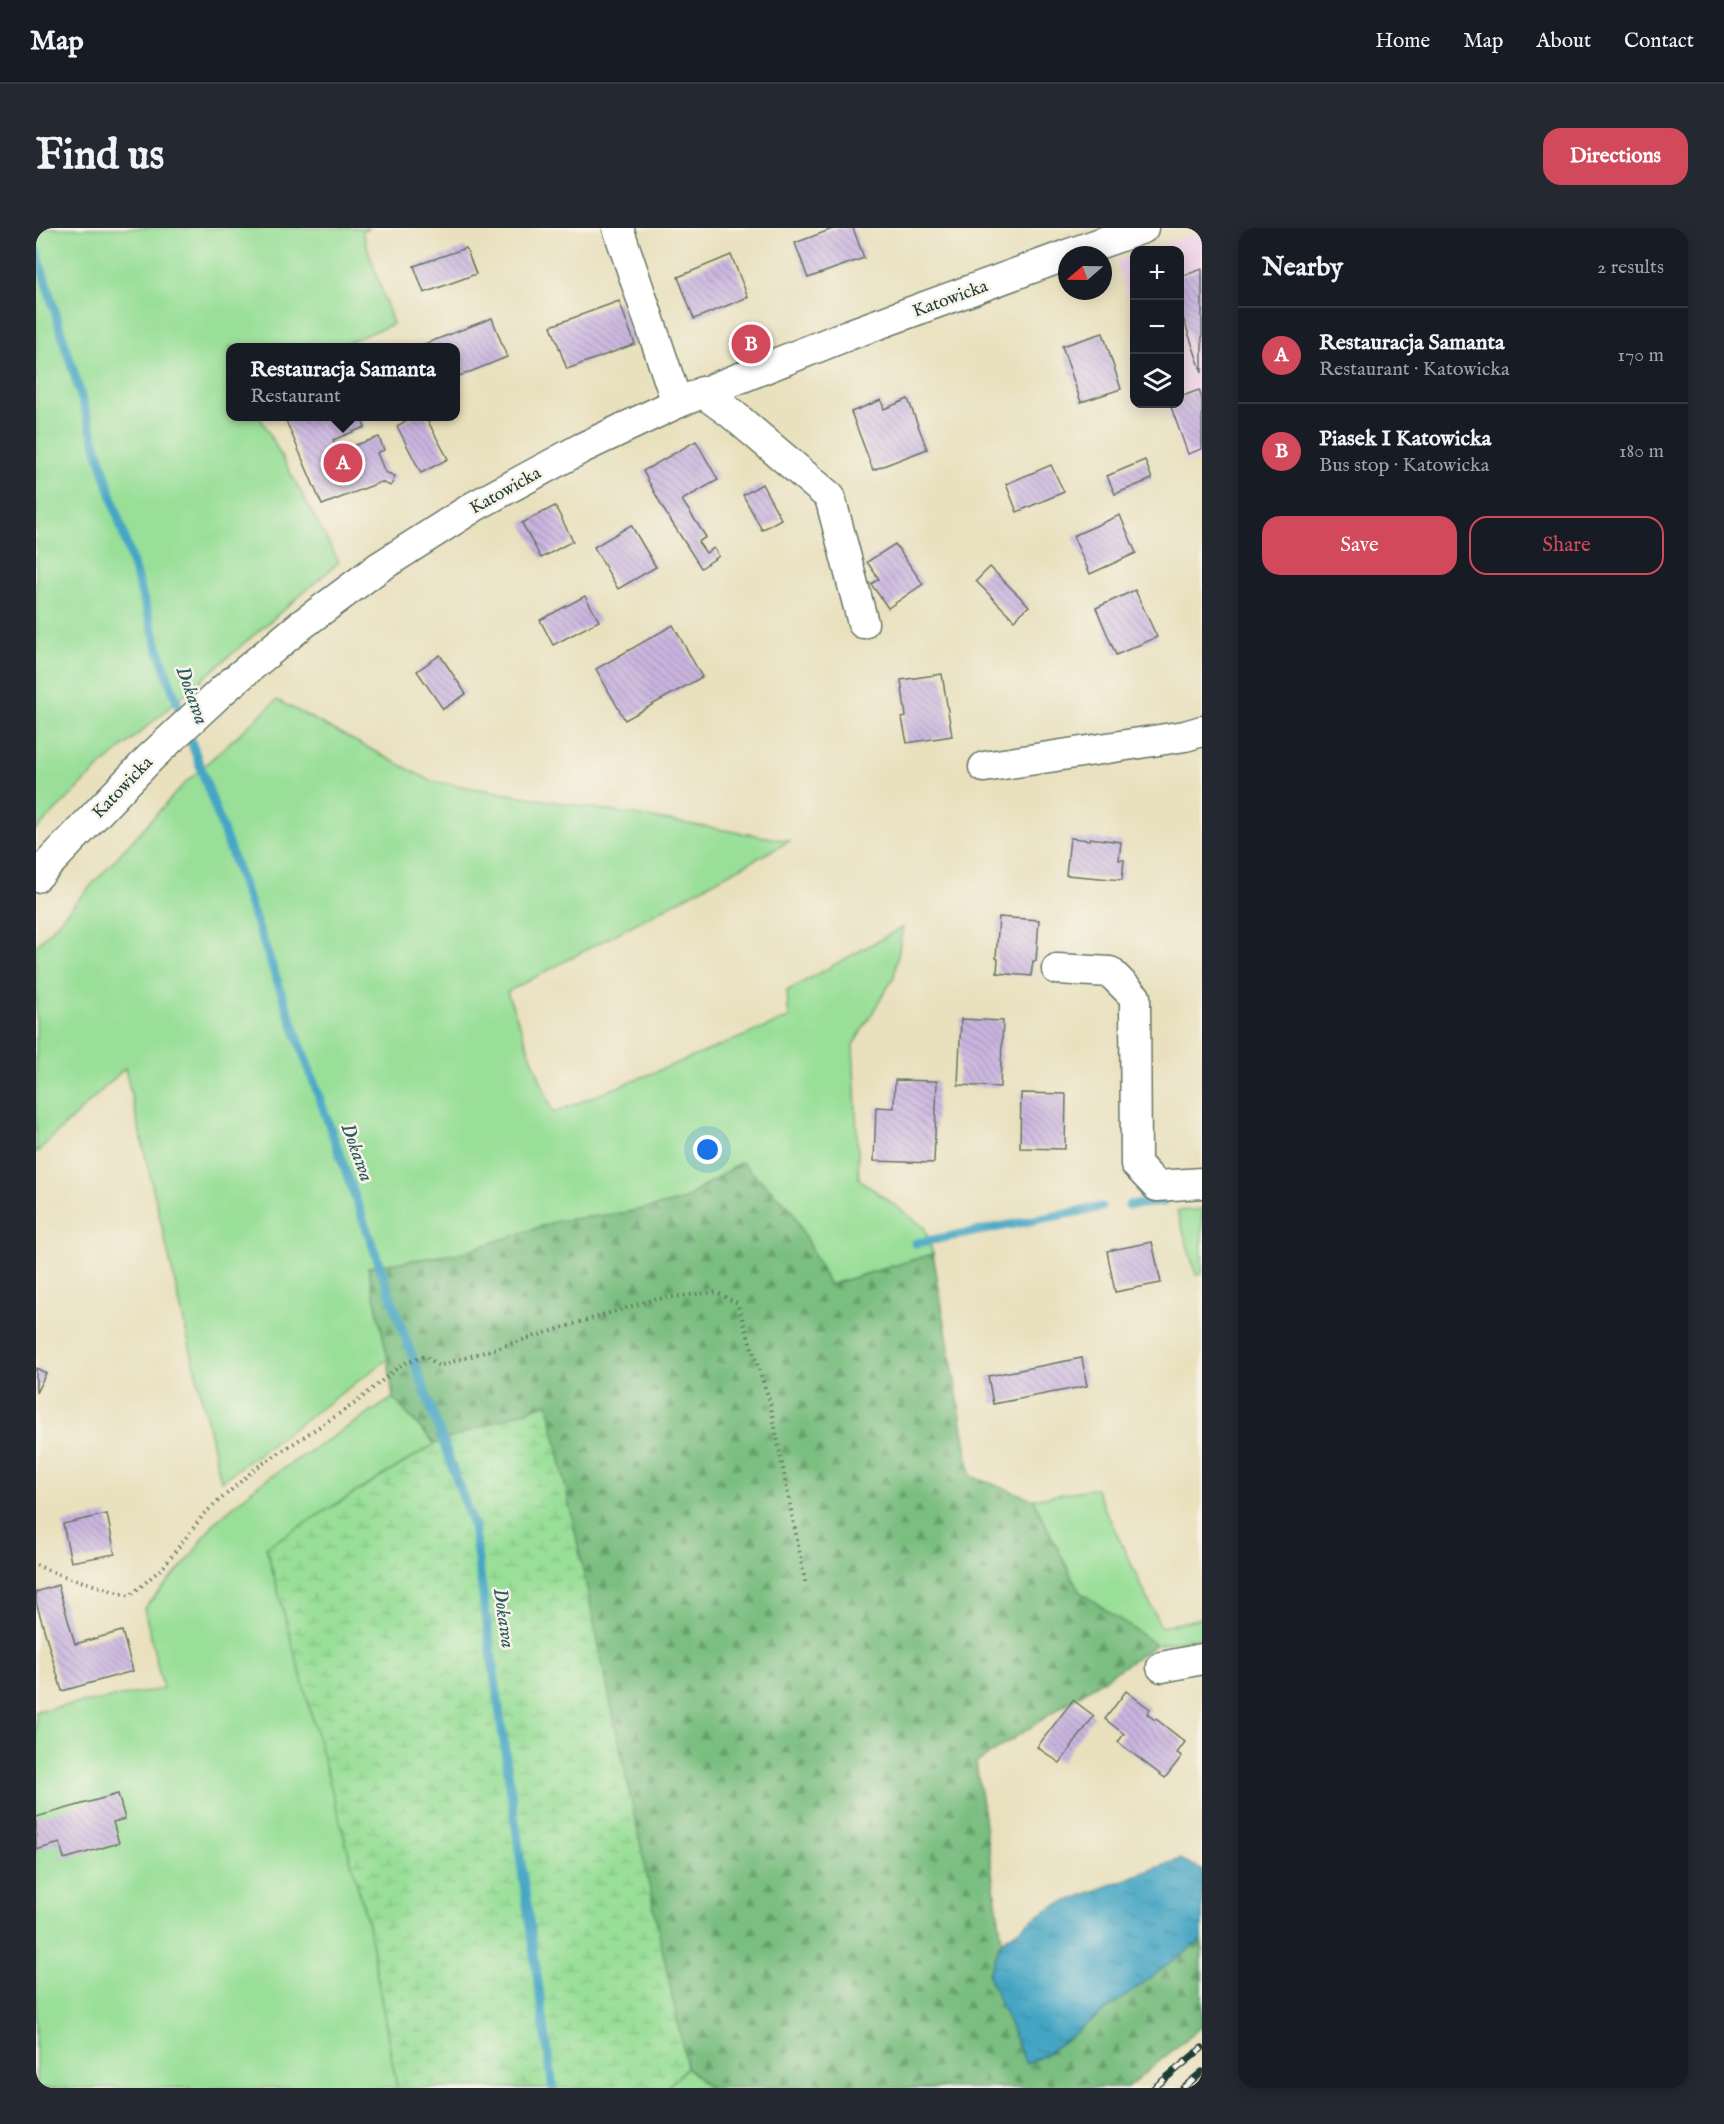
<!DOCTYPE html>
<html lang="en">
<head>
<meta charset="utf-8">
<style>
	:root { --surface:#171b24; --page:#242831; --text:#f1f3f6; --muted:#9ea1a6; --line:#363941; --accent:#d1495b }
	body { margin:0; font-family:"IM FELL English",serif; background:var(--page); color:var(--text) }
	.controls { position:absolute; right:18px; top:18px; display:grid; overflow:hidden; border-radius:12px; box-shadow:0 3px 15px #0003 }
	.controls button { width:54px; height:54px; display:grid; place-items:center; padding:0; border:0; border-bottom:2px solid var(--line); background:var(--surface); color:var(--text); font:30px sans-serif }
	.compass { position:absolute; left:1022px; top:18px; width:54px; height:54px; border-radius:50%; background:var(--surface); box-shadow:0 3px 15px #0003; rotate:250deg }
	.you { position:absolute; left:672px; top:922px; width:21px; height:21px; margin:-15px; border:4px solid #fff; border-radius:50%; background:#1a73e8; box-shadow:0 0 0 9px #1a73e833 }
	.badge { display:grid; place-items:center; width:39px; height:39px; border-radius:50%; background:var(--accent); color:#fff; font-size:20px; font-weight:700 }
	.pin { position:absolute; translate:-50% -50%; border:3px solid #fff; box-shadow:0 2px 6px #0006 }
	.popup { position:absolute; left:190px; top:115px; width:234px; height:78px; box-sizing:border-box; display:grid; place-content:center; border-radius:12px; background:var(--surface); filter:drop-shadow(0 2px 4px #0005); font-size:20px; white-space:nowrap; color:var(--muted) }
	.popup b { font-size:22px; color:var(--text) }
	.popup::after { content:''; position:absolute; left:50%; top:100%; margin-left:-12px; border:12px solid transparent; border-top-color:var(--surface) }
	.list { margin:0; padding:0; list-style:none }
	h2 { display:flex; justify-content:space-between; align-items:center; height:78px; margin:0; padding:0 24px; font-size:26px }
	h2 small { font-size:20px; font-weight:400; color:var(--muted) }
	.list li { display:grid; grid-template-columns:39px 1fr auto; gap:18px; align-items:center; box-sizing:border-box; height:96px; padding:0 24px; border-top:2px solid var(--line) }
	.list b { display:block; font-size:22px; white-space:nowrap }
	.list p { margin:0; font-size:20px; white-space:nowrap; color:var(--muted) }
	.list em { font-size:20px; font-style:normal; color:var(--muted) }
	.actions { display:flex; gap:12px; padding:18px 24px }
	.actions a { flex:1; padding:14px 0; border:2px solid var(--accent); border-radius:18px; text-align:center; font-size:21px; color:var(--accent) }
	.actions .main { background:var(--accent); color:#fff }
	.icon { flex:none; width:33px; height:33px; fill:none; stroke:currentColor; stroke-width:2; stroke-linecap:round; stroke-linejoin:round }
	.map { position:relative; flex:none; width:1166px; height:1860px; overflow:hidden; border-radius:18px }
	header { display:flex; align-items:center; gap:36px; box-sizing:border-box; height:84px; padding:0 30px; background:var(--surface); border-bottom:2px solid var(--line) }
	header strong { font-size:28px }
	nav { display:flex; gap:33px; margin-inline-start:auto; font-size:21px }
	.intro { display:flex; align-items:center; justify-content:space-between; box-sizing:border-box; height:144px; padding:0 36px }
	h1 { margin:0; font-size:42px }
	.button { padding:15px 27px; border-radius:18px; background:var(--accent); color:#fff; font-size:21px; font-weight:700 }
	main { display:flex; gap:36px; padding:0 36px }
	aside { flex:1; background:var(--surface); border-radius:18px; box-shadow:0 3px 15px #0003 }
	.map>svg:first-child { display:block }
	.built { fill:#eed0e8 }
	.green { fill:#99df98; stroke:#5c8e66; stroke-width:1.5 }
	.forest { fill:url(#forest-firs); stroke:#4c7e5a; stroke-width:1.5 }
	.wetland { fill:url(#wetland-marsh); stroke:#5c8e66; stroke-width:1.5 }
	.water { fill:url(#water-ripples); stroke:#32727c; stroke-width:1.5 }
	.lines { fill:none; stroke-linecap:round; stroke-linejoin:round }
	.stream { stroke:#44a6c4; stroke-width:9 }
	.building { fill:url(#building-back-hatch) }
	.minor-casing { stroke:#667664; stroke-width:33 }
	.path { stroke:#667664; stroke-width:4; stroke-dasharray:1.5 4.5; stroke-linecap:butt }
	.minor { stroke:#fff; stroke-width:30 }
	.rail-casing { stroke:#1f3d34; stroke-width:7 }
	.rail { stroke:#f7f3e8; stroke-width:4.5; stroke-dasharray:14; stroke-linecap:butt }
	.labels { text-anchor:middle; stroke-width:5; stroke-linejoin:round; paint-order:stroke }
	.street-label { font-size:18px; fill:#1f3d34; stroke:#f7f3e8 }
	.water-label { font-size:20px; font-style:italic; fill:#2a5c5f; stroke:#f7f3e8 }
</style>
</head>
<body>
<header>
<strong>Map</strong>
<nav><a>Home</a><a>Map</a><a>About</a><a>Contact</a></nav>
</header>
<div class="intro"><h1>Find us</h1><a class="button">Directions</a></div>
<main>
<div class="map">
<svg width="1166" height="1860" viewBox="0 0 1166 1860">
	<defs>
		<pattern id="forest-firs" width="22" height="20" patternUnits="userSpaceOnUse" patternTransform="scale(1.5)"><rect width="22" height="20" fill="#7abe80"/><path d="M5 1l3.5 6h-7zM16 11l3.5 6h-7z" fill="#639c6a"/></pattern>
		<pattern id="wetland-marsh" width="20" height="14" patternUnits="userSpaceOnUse" patternTransform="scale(1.5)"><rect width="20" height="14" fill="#99df98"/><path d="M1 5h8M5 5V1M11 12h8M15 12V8" fill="none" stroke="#83c084"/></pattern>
		<pattern id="water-ripples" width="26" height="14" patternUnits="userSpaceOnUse" patternTransform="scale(1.5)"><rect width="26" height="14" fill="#44a6c4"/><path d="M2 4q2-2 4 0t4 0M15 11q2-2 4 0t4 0" fill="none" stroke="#3888a0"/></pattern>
		<pattern id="building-back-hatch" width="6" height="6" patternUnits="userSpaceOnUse" patternTransform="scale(1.5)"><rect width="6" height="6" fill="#cbb5e0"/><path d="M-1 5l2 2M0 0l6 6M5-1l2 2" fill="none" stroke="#a494b6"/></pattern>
	</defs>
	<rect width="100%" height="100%" fill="#f7f3e8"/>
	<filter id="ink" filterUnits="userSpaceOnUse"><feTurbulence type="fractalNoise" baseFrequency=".0167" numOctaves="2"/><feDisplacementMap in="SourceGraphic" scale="12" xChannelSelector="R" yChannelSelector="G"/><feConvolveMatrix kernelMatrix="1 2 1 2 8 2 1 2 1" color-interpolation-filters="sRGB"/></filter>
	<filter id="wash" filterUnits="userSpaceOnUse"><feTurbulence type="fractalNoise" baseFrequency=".008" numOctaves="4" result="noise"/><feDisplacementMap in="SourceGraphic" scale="24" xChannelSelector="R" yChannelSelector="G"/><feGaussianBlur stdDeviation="1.35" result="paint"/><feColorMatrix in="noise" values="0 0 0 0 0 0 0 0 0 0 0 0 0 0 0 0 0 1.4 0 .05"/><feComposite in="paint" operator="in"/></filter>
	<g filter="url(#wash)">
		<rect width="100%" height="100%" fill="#e9e0bd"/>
		<g class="built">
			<polygon points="1166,3 1166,232 1149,235 1129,176 1144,176 1144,22 1111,22"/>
			<polygon points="1098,27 1098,88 1080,33"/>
		</g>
		<g class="green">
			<polygon points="0,0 334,0 326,3 357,96 300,119 194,119 194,188 224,189 303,334 65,538 0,602"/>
			<polygon points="241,472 395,553 754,613 471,764 517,885 753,790 751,763 867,699 858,749 817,817 823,951 888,999 897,1026 793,1057 755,981 705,934 646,973 587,985 522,993 425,1025 332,1039 352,1131 185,1253 89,840 0,925 0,718 147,557"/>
			<polygon points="1166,981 1166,1046 1160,1047 1141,983"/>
			<polygon points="357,1170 399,1216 231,1319 332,1696 361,1860 0,1860 0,1483 127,1461 108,1380 153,1331 178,1295 223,1256"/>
			<polygon points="1059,1260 1125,1399 1166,1390 1166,1409 1120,1417 1043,1363 997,1271"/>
			<polygon points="651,1840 673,1860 630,1860"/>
		</g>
		<polygon class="forest" points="705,934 755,981 793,1057 897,1026 935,1248 997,1271 1043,1363 1120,1417 940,1535 966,1713 952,1747 1007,1828 1166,1712 1166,1798 1091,1860 673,1860 651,1840 512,1175 399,1216 357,1170 352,1131 332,1039 425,1025 522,993 587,985 646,973"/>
		<polygon class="wetland" points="512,1175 651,1840 630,1860 361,1860 332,1696 230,1319 399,1216"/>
		<polygon class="water" points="1144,1631 1166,1641 1166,1712 1007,1828 990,1836 952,1747 966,1713 1006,1685 1018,1678"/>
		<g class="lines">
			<g class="stream">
				<polyline points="0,22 127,435 437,1297 517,1860"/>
				<polyline points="1093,977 1127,974"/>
				<polyline points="880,1015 1066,979"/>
			</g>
		</g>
		<g id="blocks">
			<g class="building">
				<polygon points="799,0 817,0 828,30 772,50 759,15"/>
				<polygon points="430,20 440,46 388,65 378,38"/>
				<polygon points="695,27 712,69 658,91 642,49"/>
				<polygon points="1166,41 1166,145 1144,81 1144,49"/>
				<polygon points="583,73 599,116 531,141 515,98"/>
				<polygon points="456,90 471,129 429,146 419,149 419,119 381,119"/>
				<polygon points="1067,105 1085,161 1045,174 1026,118"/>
				<polygon points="1163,162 1166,171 1166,221 1152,226 1134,176 1144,176 1144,169"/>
				<polygon points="872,171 891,221 837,242 815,184 845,172 848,181"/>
				<polygon points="248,188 324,188 329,199 297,212 302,223 343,209 348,222 341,225 349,244 359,248 355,258 345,254 286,277"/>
				<polygon points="378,188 389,188 412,231 385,245 361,198"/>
				<polygon points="660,213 682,252 646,272 670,309 662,314 670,325 678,320 683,328 665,340 628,282 607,243"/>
				<polygon points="1109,232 1116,251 1079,266 1071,248"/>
				<polygon points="1015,237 1028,264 981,284 970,256"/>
				<polygon points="726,256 745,291 726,302 707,267"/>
				<polygon points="519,278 537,313 505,330 486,295"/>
				<polygon points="1084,287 1100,325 1054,346 1037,308"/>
				<polygon points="595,297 620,339 582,361 558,319"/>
				<polygon points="859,316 887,356 852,380 835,356 843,351 831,334"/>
				<polygon points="954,339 993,378 978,392 940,353"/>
				<polygon points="1099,362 1121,409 1080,427 1060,380"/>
				<polygon points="549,368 563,393 517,417 504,392"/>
				<polygon points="637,397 666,449 589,492 560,441"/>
				<polygon points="404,427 430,466 407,481 381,443"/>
				<polygon points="906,446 916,508 871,515 866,490 870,489 865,452"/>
				<polygon points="1034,610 1054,612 1054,610 1085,614 1083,632 1088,632 1086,652 1030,647"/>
				<polygon points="963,689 1003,692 1000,733 997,733 995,748 961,745 962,731 960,730"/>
				<polygon points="925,791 967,793 964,859 922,857"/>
				<polygon points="859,852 901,853 898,935 838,933 840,879 858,880"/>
				<polygon points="985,865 1030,866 1029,921 984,920"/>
				<polygon points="1116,1014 1125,1055 1079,1064 1071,1023"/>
				<polygon points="1046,1130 1051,1158 957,1176 952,1148"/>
				<polygon points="0,1140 10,1145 0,1165"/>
				<polygon points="71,1286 79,1326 35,1334 27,1296"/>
				<polygon points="22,1357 39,1416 86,1403 97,1443 26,1463 0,1374 0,1364"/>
				<polygon points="1090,1463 1114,1481 1111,1486 1119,1492 1120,1491 1149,1514 1141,1525 1146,1528 1129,1550 1082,1514 1088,1506 1069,1491"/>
				<polygon points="1037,1472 1058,1488 1024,1535 1001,1519"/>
				<polygon points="82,1566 89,1591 77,1594 83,1615 28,1631 24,1615 0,1622 0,1589"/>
			</g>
		</g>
	</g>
	<g filter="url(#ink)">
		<use href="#blocks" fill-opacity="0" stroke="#667664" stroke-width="1.5"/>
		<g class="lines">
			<g class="minor-casing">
				<g id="minor">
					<polyline points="582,0 641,175"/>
					<polyline points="1031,27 1107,0"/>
					<polyline points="666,164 695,185 794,269 827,395"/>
					<polyline points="948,539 1149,508 1166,503"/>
					<polyline points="0,649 114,530 188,461 264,398 342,340 439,278 546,220 641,175 812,107 1031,27"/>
					<polyline points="1021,741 1074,744 1099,769 1100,936 1121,958 1166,955"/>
					<polyline points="1126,1439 1166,1431"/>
				</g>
			</g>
			<polyline class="path" points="0,1337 21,1346 94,1368 128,1338 168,1286 220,1240 318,1176 366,1136 390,1128 403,1138 619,1071 680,1064 701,1075 734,1174 770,1358"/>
			<use href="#minor" class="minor"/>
			<g class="rail-casing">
				<g id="rail">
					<polyline points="1118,1860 1166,1820"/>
					<polyline points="1147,1860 1166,1844"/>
				</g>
			</g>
			<use href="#rail" class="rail"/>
		</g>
	</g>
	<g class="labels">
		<g class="street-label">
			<text transform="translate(914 70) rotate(-20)" y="6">Katowicka</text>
			<text transform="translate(469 262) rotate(-29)" y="6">Katowicka</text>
			<text transform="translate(86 559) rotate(-46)" y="6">Katowicka</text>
		</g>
		<g class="water-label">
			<text transform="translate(157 467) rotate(70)" y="7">Dokawa</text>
			<text transform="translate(322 924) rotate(70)" y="7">Dokawa</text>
			<text transform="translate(469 1390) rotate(82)" y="7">Dokawa</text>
		</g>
	</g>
</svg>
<div class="controls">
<button>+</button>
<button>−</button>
<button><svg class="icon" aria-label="layers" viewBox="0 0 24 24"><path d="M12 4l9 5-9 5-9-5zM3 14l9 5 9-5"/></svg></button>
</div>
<svg class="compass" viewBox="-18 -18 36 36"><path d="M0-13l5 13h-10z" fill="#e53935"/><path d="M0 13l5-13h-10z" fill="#9ea1a6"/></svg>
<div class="you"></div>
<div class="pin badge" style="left:307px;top:235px">A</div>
<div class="popup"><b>Restauracja Samanta</b>Restaurant</div>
<div class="pin badge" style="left:715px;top:116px">B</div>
</div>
<aside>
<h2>Nearby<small>2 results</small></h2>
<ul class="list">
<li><span class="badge">A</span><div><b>Restauracja Samanta</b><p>Restaurant · Katowicka</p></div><em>170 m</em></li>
<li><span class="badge">B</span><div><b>Piasek I Katowicka</b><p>Bus stop · Katowicka</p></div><em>180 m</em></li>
</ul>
<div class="actions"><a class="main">Save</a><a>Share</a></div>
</aside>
</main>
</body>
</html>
